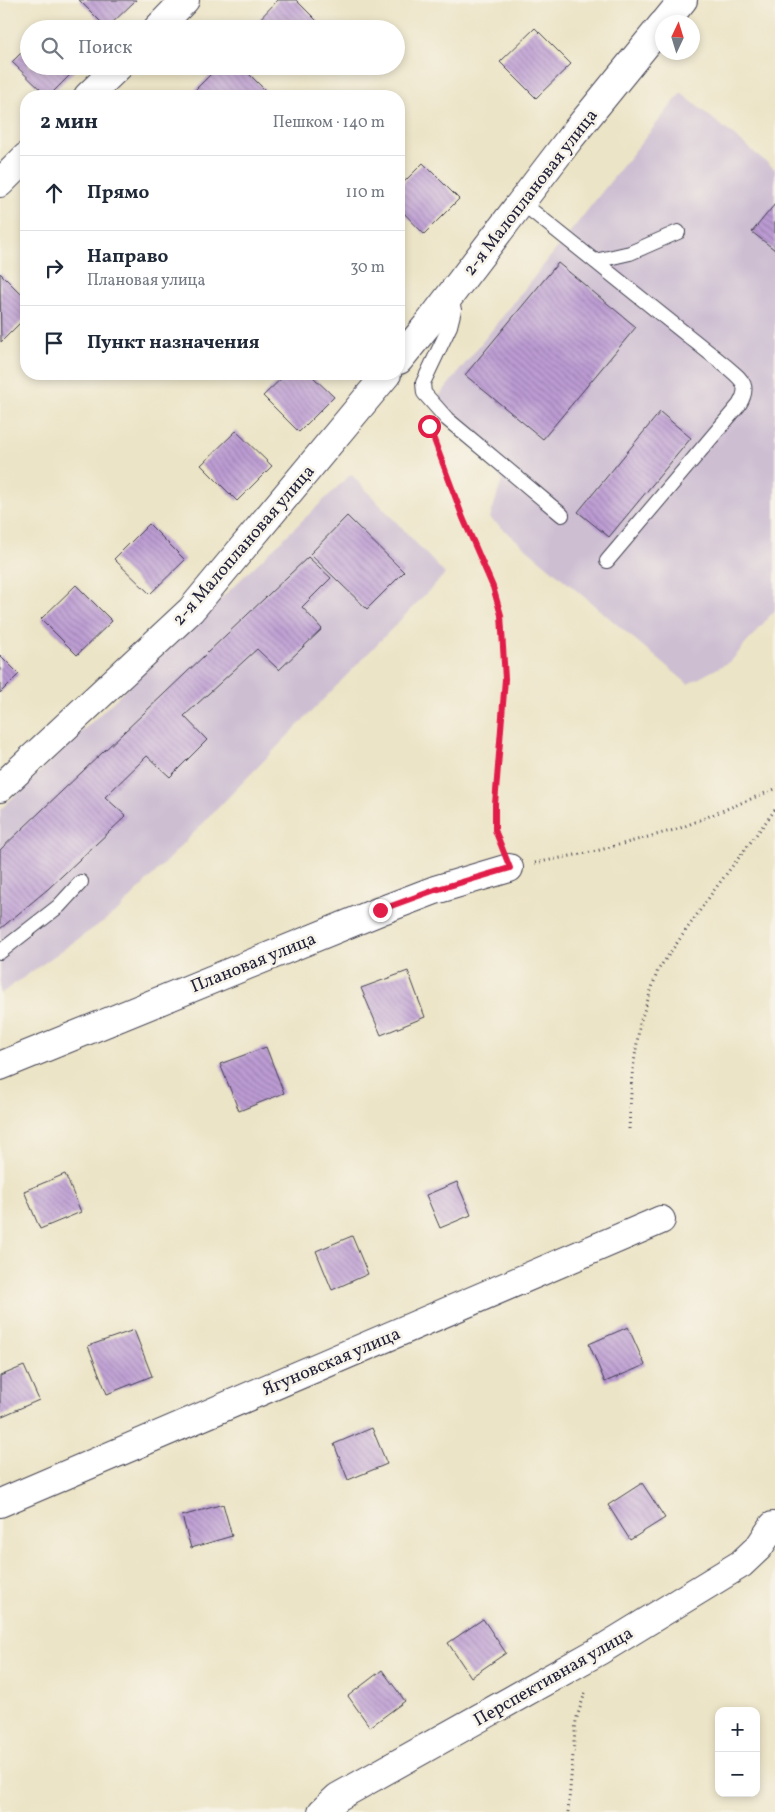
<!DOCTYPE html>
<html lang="ru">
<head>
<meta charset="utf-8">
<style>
	:root { --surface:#fff; --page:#f6f6f7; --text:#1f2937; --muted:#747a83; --line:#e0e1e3 }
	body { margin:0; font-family:Vollkorn,serif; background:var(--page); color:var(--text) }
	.controls { position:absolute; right:15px; bottom:15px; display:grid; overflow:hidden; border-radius:10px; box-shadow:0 2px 8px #0003 }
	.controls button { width:45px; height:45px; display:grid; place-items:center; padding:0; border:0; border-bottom:1px solid var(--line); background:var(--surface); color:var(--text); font:25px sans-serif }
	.compass { position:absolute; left:655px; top:15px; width:45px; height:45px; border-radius:50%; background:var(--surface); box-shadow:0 2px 8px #0003; rotate:4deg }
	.stop { position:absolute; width:15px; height:15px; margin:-11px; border:4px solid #e11d48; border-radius:50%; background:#fff }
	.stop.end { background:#e11d48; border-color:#fff; box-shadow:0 1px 5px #0008 }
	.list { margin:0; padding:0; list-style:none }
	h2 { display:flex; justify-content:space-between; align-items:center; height:65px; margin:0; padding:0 20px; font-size:21px }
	h2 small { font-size:16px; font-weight:400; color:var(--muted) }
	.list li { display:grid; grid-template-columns:32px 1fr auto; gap:15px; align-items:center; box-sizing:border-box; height:75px; padding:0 20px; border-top:1px solid var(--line) }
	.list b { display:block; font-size:19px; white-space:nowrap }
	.list p { margin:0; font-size:16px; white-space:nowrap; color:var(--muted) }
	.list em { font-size:16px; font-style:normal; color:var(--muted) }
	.icon { flex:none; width:28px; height:28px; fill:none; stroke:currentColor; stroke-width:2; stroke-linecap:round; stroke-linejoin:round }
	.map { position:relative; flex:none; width:775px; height:1812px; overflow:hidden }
	.search { position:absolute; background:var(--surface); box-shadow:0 2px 8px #0003; left:20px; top:20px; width:385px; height:55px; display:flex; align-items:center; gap:12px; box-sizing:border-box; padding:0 18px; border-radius:28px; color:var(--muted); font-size:19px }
	.panel { position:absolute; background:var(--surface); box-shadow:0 2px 8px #0003; left:20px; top:90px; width:385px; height:290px; border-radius:20px }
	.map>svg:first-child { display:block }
	.industrial { fill:#cdbed2 }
	.building { fill:url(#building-back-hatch) }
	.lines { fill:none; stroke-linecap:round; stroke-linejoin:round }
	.service-casing { stroke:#403f50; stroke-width:16 }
	.minor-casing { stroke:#403f50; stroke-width:30 }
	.path { stroke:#403f50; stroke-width:3; stroke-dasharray:1 4; stroke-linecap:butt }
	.service { stroke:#fff; stroke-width:14 }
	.minor { stroke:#fff; stroke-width:28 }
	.route { stroke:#e11d48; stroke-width:6 }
	.labels { text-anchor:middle; stroke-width:5; stroke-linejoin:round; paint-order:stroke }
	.street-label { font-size:18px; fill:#22223b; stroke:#f7f3e8 }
</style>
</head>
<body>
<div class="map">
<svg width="775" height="1812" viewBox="0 0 775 1812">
	<defs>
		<pattern id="building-back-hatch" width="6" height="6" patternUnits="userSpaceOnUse" patternTransform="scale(1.25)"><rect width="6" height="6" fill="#bc9bd3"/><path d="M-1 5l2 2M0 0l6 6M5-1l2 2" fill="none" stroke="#987eac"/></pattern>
	</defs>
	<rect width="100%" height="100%" fill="#f7f3e8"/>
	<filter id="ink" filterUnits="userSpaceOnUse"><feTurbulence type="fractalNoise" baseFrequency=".02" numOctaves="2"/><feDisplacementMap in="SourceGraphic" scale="10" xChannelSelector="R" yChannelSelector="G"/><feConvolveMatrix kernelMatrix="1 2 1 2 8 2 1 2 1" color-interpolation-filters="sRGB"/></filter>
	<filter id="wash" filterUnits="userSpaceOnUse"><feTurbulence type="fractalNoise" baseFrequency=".0096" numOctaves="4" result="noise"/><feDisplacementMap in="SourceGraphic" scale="20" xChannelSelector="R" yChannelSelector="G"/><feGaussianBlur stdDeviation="1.12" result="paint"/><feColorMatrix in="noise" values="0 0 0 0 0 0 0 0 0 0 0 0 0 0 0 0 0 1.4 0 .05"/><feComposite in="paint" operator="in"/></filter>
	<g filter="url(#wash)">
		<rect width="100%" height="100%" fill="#ece4c6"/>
		<g class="industrial">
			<polygon points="681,93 775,169 775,610 731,661 688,684 490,518 502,480 436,400"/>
			<polygon points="351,474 445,574 118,911 0,994 0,810"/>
		</g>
		<g id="blocks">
			<g class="building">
				<polygon points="79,0 136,0 107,28"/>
				<polygon points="278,0 296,0 323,27 322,29 256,29 253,26"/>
				<polygon points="535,28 571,64 536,98 500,62"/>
				<polygon points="29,45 29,66 79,66 49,96 47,96 12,62"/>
				<polygon points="219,66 241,66 266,91 261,96 202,96 195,90"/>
				<polygon points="423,163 459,199 424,234 399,208 399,187"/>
				<polygon points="775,204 775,250 752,232"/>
				<polygon points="558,263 636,327 543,439 465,375"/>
				<polygon points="0,273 26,299 26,317 1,342"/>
				<polygon points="286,374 310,374 334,397 299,432 263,396"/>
				<polygon points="660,412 691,438 609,537 578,512"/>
				<polygon points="236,431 272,466 237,501 201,465"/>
				<polygon points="347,516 404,572 367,609 310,554"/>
				<polygon points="149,524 185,560 150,594 114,559"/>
				<polygon points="308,557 331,578 302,607 322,629 279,670 257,649 184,716 207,740 170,777 147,756 105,797 126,816 48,889 0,929 0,850"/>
				<polygon points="76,585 112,621 77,655 41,619"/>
				<polygon points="0,655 19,674 0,693"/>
				<polygon points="408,971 425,1017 381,1035 361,988"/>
				<polygon points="266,1047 284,1093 239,1111 220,1064"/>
				<polygon points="65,1174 81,1212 40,1229 24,1191"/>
				<polygon points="457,1182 471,1215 440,1228 426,1195"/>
				<polygon points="352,1236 368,1274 332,1290 316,1251"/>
				<polygon points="628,1327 645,1365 605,1382 589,1344"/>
				<polygon points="134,1330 152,1376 107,1394 88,1346"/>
				<polygon points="24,1366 39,1400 0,1417 0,1376"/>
				<polygon points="372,1428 387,1464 348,1480 334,1444"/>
				<polygon points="642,1483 665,1518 630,1540 608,1505"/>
				<polygon points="223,1504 232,1536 191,1548 182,1516"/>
				<polygon points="483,1619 506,1653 471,1677 448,1643"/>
				<polygon points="382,1670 405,1701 370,1727 348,1696"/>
			</g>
		</g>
	</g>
	<g filter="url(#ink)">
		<use href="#blocks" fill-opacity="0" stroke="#403f50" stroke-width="1"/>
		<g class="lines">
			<g class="service-casing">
				<g id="service">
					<path d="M521 202 727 367C742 380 751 385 739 405L607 561"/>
					<polyline points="595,261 630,253 678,232"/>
					<polyline points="450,296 454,310 450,326 423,383 424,393 447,419 562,515"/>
					<polyline points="0,952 59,906 81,882"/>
				</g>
			</g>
			<g class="minor-casing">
				<g id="minor">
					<polyline points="665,22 683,0"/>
					<polyline points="157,29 185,0"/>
					<polyline points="88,96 119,66"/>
					<polyline points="0,183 26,157"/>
					<polyline points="399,360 429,323 571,137 662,25"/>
					<polyline points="0,788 191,610 387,374"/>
					<polyline points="0,1066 380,911 435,890 509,868"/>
					<polyline points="0,1503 661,1220"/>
					<polyline points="322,1812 338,1797 599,1651 741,1564 759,1547 773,1526"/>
				</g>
			</g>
			<g class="path">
				<polyline points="432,435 463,518 493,587 501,615 505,679 495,804 495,830 501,844"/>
				<polyline points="535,863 596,851 678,829 775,789"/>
				<polyline points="629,1129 632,1076 640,1023 658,970 715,889 775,810"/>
				<polyline points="568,1812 576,1720 586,1690"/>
			</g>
			<use href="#service" class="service"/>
			<use href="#minor" class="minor"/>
		</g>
	</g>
	<g class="lines" filter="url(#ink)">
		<polyline class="route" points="380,910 435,890 510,868 495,830 495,804 505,679 501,615 493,587 463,518 429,426"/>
	</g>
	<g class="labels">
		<g class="street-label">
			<text transform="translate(530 192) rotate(-52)" y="6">2-я Малоплановая улица</text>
			<text transform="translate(243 545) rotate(-49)" y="6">2-я Малоплановая улица</text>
			<text transform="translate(253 962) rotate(-22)" y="6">Плановая улица</text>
			<text transform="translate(331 1361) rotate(-23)" y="6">Ягуновская улица</text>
			<text transform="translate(553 1676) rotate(-30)" y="6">Перспективная улица</text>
		</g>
	</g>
</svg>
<div class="controls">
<button>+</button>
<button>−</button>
</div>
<svg class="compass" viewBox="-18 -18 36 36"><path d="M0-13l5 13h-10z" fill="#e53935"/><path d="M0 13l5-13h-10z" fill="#747a83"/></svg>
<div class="stop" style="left:429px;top:426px"></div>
<div class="stop end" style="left:380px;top:910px"></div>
<div class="search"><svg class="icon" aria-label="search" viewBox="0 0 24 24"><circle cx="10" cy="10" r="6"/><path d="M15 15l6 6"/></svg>Поиск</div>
<section class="panel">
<h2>2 мин<small>Пешком · 140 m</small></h2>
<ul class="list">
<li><svg class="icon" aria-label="ahead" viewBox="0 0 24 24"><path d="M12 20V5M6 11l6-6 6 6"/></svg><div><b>Прямо</b></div><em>110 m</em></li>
<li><svg class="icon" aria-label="right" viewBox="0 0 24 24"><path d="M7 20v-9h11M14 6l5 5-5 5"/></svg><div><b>Направо</b><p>Плановая улица</p></div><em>30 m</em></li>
<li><svg class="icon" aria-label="arrive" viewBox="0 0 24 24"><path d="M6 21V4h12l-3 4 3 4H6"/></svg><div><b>Пункт назначения</b></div></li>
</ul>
</section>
</div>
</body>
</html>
